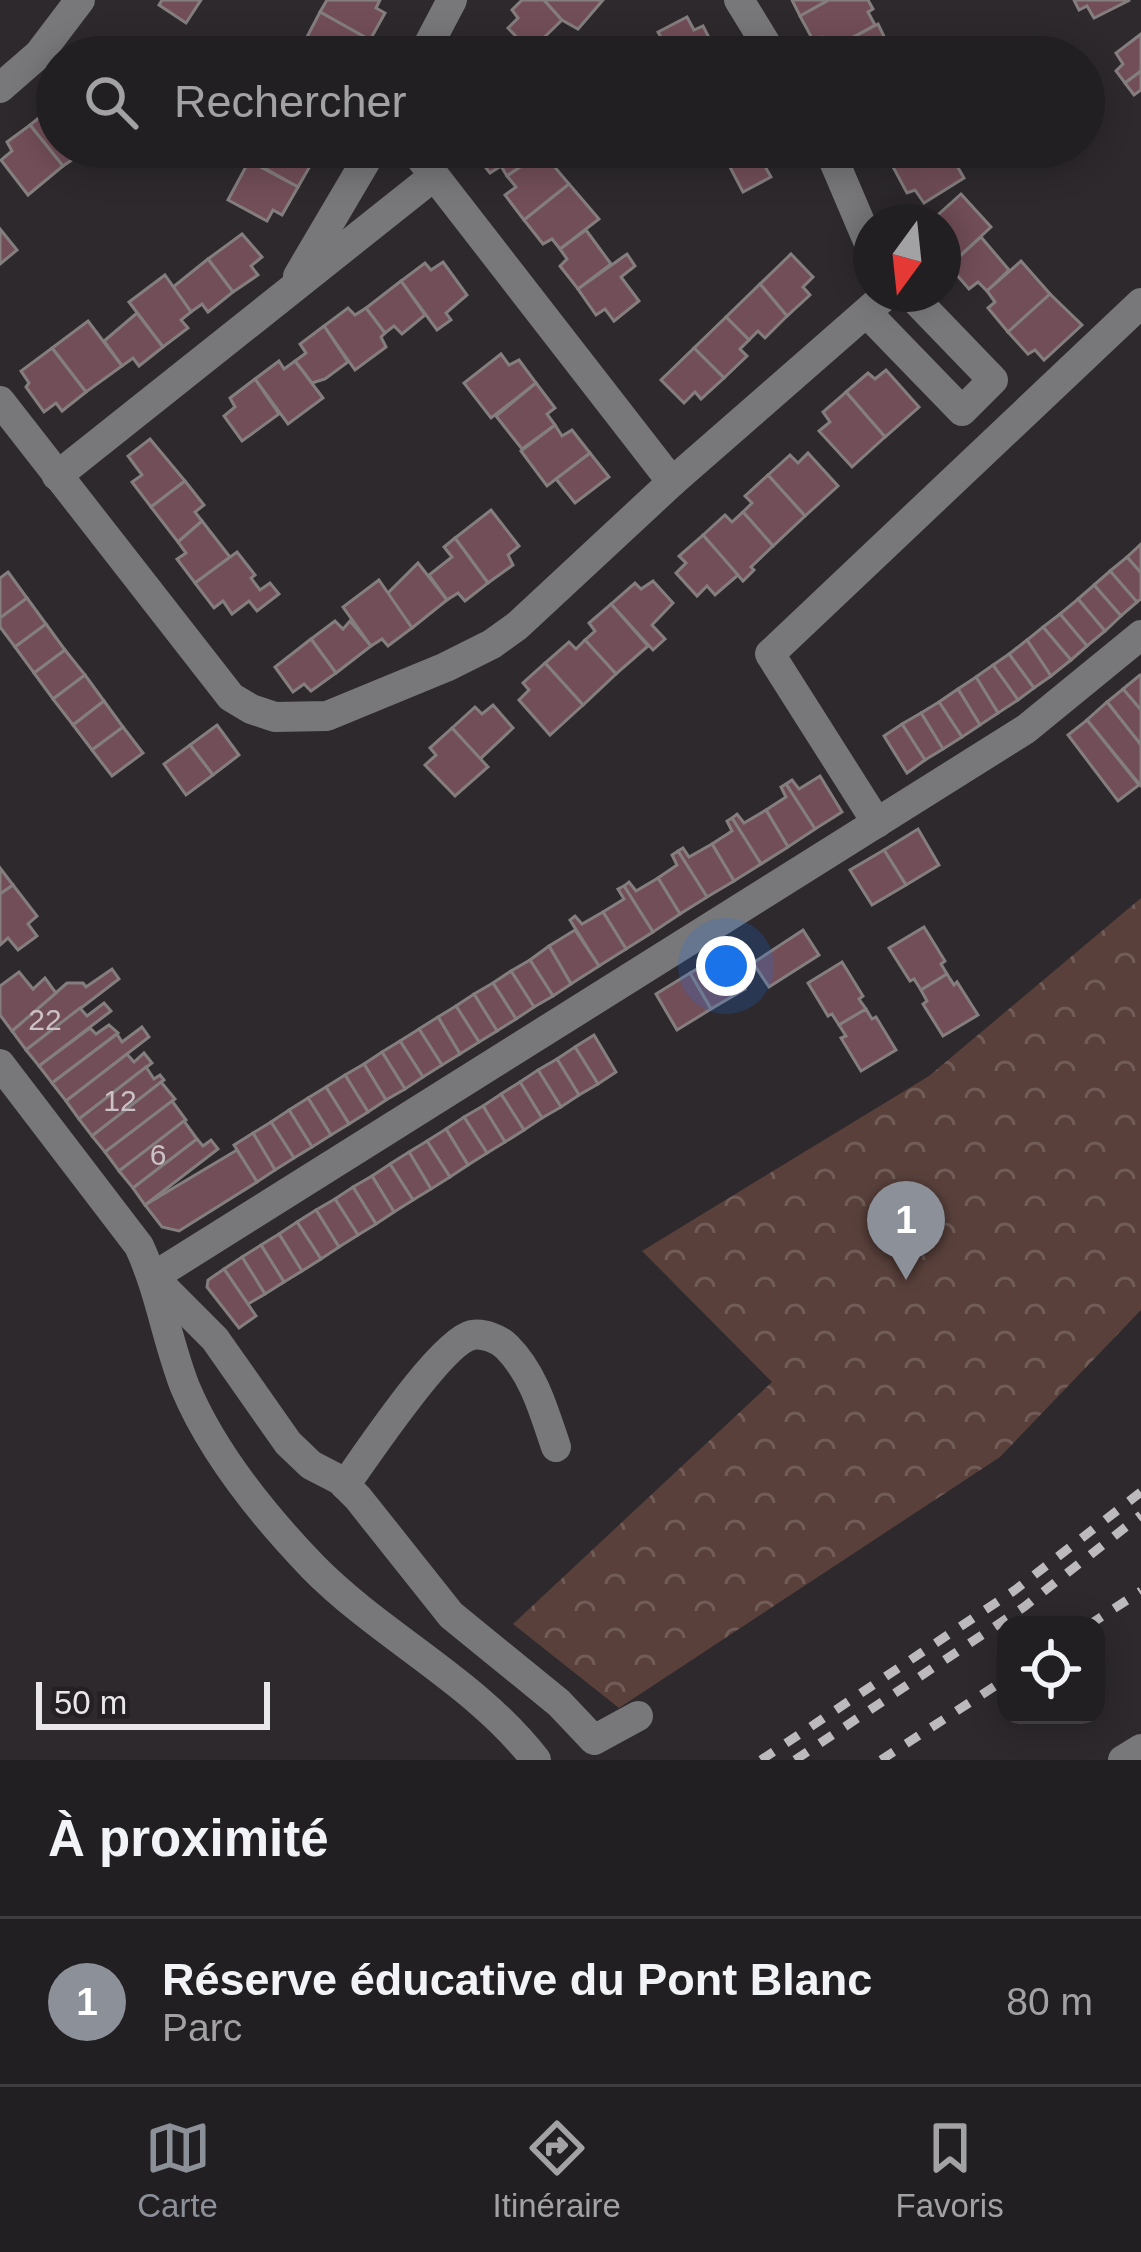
<!DOCTYPE html>
<html lang="fr">
<head>
<meta charset="utf-8">
<style>
	:root { --surface:#221f22; --page:#2a272a; --text:#f1f3f6; --muted:#a2a2a5; --line:#3f3d40; --accent:#8c9099 }
	body { margin:0; font-family:Helvetica,sans-serif; background:var(--page); color:var(--text) }
	.controls { position:absolute; right:36px; bottom:36px; display:grid; overflow:hidden; border-radius:24px; box-shadow:0 6px 30px #0003 }
	.controls button { width:108px; height:108px; display:grid; place-items:center; padding:0; border:0; border-bottom:3px solid var(--line); background:var(--surface); color:var(--text); font:60px sans-serif }
	.compass { position:absolute; left:853px; top:204px; width:108px; height:108px; border-radius:50%; background:var(--surface); box-shadow:0 6px 30px #0003; rotate:195deg }
	.scale { position:absolute; left:36px; bottom:30px; width:234px; box-sizing:border-box; padding-left:12px; border:6px solid #eae7ea; border-top:0; font-size:33px; line-height:42px; white-space:nowrap; color:#eae7ea; -webkit-text-stroke:9px #242023; paint-order:stroke }
	.you { position:absolute; left:726px; top:966px; width:42px; height:42px; margin:-30px; border:9px solid #fff; border-radius:50%; background:#1a73e8; box-shadow:0 0 0 18px #1a73e833 }
	.badge { display:grid; place-items:center; width:78px; height:78px; border-radius:50%; background:var(--accent); color:#fff; font-size:39px; font-weight:700 }
	.pin { position:absolute; translate:-50% -99px; filter:drop-shadow(0 3px 6px #0008) }
	.pin::after { content:''; position:absolute; top:63px; width:42px; height:36px; background:inherit; clip-path:polygon(0 0,100% 0,50% 100%) }
	.list { margin:0; padding:0; list-style:none }
	h2 { display:flex; justify-content:space-between; align-items:center; height:156px; margin:0; padding:0 48px; font-size:51px }
	h2 small { font-size:39px; font-weight:400; color:var(--muted) }
	.list li { display:grid; grid-template-columns:78px 1fr auto; gap:36px; align-items:center; box-sizing:border-box; height:168px; padding:0 48px; border-top:3px solid var(--line) }
	.list b { display:block; font-size:45px; white-space:nowrap }
	.list p { margin:0; font-size:39px; white-space:nowrap; color:var(--muted) }
	.list em { font-size:39px; font-style:normal; color:var(--muted) }
	.icon { flex:none; width:66px; height:66px; fill:none; stroke:currentColor; stroke-width:2; stroke-linecap:round; stroke-linejoin:round }
	.map { position:relative; flex:none; width:1141px; height:1760px; overflow:hidden }
	.search { position:absolute; background:var(--surface); box-shadow:0 6px 30px #0003; left:36px; right:36px; top:36px; height:132px; display:flex; align-items:center; gap:30px; box-sizing:border-box; padding:0 42px; border-radius:66px; color:var(--muted); font-size:45px }
	.sheet { height:324px; background:var(--surface) }
	nav { display:flex; justify-content:space-around; align-items:center; box-sizing:border-box; height:168px; border-top:3px solid var(--line); background:var(--surface); font-size:33px; color:var(--muted) }
	nav a { display:grid; justify-items:center; gap:6px }
	nav .on { color:var(--accent) }
	.map>svg:first-child { display:block }
	.forest { fill:url(#forest-crowns) }
	.building { fill:#724e58; stroke:#847e7f; stroke-width:3 }
	.lines { fill:none; stroke-linecap:round; stroke-linejoin:round }
	.minor { stroke:#787779; stroke-width:30 }
	.rail { stroke:#bdbabd; stroke-width:9; stroke-dasharray:15 15; stroke-linecap:butt }
	.labels { text-anchor:middle; stroke-width:9; stroke-linejoin:round; paint-order:stroke }
	.number-label { font-size:30px; fill:#ccc1c6 }
</style>
</head>
<body>
<div class="map">
<svg width="1141" height="1760" viewBox="0 0 1141 1760">
	<defs>
		<pattern id="forest-crowns" width="20" height="18" patternUnits="userSpaceOnUse" patternTransform="scale(3)"><rect width="20" height="18" fill="#59403b"/><path d="M2 6a3 3 0 1 1 6 0M12 15a3 3 0 1 1 6 0" fill="none" stroke="#715c58"/></pattern>
	</defs>
	<rect width="100%" height="100%" fill="#2d292d"/>
	<polygon class="forest" points="1141,898 1141,1310 1000,1457 619,1708 513,1624 772,1382 642,1251 929,1076"/>
	<g class="building">
		<polygon points="162,0 201,0 186,23 159,5"/>
		<polygon points="327,0 380,0 376,8 385,13 370,40 320,12"/>
		<polygon points="522,0 544,0 562,20 530,51 508,28 518,18 512,10"/>
		<polygon points="544,0 603,0 578,29 562,20"/>
		<polygon points="792,0 829,0 800,16"/>
		<polygon points="829,0 868,0 873,9 868,12 875,25 830,50 822,37 814,42 800,16"/>
		<polygon points="1074,0 1130,0 1094,18 1087,6 1079,10"/>
		<polygon points="320,12 370,40 361,57 314,57 320,45 307,37"/>
		<polygon points="687,17 694,30 703,26 717,53 709,57 672,57 658,32"/>
		<polygon points="878,24 894,57 834,57 830,50"/>
		<polygon points="1141,34 1141,71 1125,83 1116,71 1123,64 1116,53"/>
		<polygon points="1141,71 1141,90 1134,95 1125,83"/>
		<polygon points="55,105 57,147 91,147 63,166 30,125"/>
		<polygon points="30,125 63,166 28,195 1,160 12,151 7,142"/>
		<polygon points="273,147 309,147 304,157 313,161 298,187 261,166"/>
		<polygon points="475,147 539,147 542,152 507,176 501,166 490,173 472,150"/>
		<polygon points="728,147 768,147 773,157 763,163 771,177 743,192 721,150"/>
		<polygon points="882,147 928,147 892,165"/>
		<polygon points="928,147 946,147 964,178 924,203 915,190 907,193 892,165"/>
		<polygon points="542,152 569,184 524,220 505,195 516,187 507,176"/>
		<polygon points="249,161 298,187 282,215 273,210 267,221 228,200"/>
		<polygon points="569,184 599,219 560,249 552,239 543,244 524,220"/>
		<polygon points="961,194 991,227 949,266 943,259 943,222 930,222"/>
		<polygon points="0,229 17,250 0,264"/>
		<polygon points="586,230 611,264 578,289 560,266 567,259 560,249"/>
		<polygon points="242,234 262,257 251,266 258,275 233,292 208,259"/>
		<polygon points="981,237 1009,270 987,291 978,282 969,289 949,266"/>
		<polygon points="627,254 635,266 621,277 639,301 614,321 605,309 596,315 578,289"/>
		<polygon points="791,254 813,277 803,287 810,295 787,316 760,284"/>
		<polygon points="208,259 233,292 208,312 202,304 191,312 173,287"/>
		<polygon points="1021,261 1050,294 1008,332 988,308 995,302 987,291"/>
		<polygon points="443,262 467,295 446,313 451,320 437,330 401,281 425,263 431,270"/>
		<polygon points="165,275 191,312 181,320 188,328 163,347 129,302"/>
		<polygon points="401,281 425,315 402,334 394,326 385,333 366,308"/>
		<polygon points="760,284 787,316 765,338 758,331 749,340 726,317"/>
		<polygon points="1050,294 1082,325 1044,360 1035,350 1028,354 1008,332"/>
		<polygon points="348,308 355,315 366,308 385,333 381,337 386,347 355,370 324,326"/>
		<polygon points="137,313 163,347 139,366 133,358 122,366 104,341"/>
		<polygon points="726,317 749,340 740,349 747,356 724,378 694,348"/>
		<polygon points="88,321 122,366 86,392 52,348"/>
		<polygon points="324,326 348,362 325,379 312,383 295,361 306,353 300,344"/>
		<polygon points="52,348 86,392 62,411 56,403 44,412 26,387 29,383 21,371"/>
		<polygon points="694,348 724,378 701,399 695,392 684,403 661,380"/>
		<polygon points="501,354 509,365 519,360 536,383 491,418 464,383"/>
		<polygon points="279,361 284,369 295,361 323,398 288,424 255,379"/>
		<polygon points="886,370 919,407 885,437 846,392 868,373 875,379"/>
		<polygon points="255,379 279,414 242,441 224,416 235,407 230,398"/>
		<polygon points="536,383 555,408 547,414 555,425 522,449 496,416"/>
		<polygon points="846,392 885,437 852,467 819,431 830,422 823,412"/>
		<polygon points="555,425 562,436 572,430 590,453 547,486 521,451"/>
		<polygon points="150,439 185,481 151,507 132,482 142,475 128,456"/>
		<polygon points="590,453 609,477 575,503 556,479"/>
		<polygon points="808,453 838,486 805,516 768,475 790,455 798,463"/>
		<polygon points="768,475 805,516 773,546 743,512 752,503 745,496"/>
		<polygon points="185,481 204,505 195,512 202,521 178,542 151,507"/>
		<polygon points="491,510 519,546 508,555 513,565 488,583 455,538"/>
		<polygon points="743,512 773,546 751,567 754,570 743,581 703,535 725,515 732,522"/>
		<polygon points="202,521 230,557 195,583 177,559 186,553 178,542"/>
		<polygon points="703,535 738,575 715,595 707,586 697,596 676,573 686,563 679,556"/>
		<polygon points="455,538 488,583 465,601 458,593 447,600 429,575 452,557 444,547"/>
		<polygon points="1141,544 1141,573 1127,557"/>
		<polygon points="237,552 255,575 251,578 260,590 270,583 279,594 257,611 249,601 232,614 223,601 214,608 195,583"/>
		<polygon points="1127,557 1141,573 1141,599 1137,602 1110,571"/>
		<polygon points="418,563 447,600 412,628 387,594"/>
		<polygon points="1110,571 1137,602 1121,616 1094,585"/>
		<polygon points="8,572 27,598 0,618 0,578"/>
		<polygon points="379,580 412,628 388,646 382,639 371,646 343,607"/>
		<polygon points="653,581 673,603 652,625 665,639 653,650 611,604 635,583 641,589"/>
		<polygon points="1094,585 1121,616 1105,631 1078,599"/>
		<polygon points="27,598 46,624 15,647 0,627 0,618"/>
		<polygon points="1078,599 1105,631 1087,646 1060,614"/>
		<polygon points="611,604 648,646 616,674 585,640 595,631 589,623"/>
		<polygon points="1060,614 1087,646 1071,660 1043,627"/>
		<polygon points="335,621 343,629 350,621 371,646 336,673 311,639"/>
		<polygon points="46,624 65,650 34,673 15,647"/>
		<polygon points="1043,627 1071,660 1051,676 1027,640"/>
		<polygon points="311,639 336,673 311,691 304,684 293,692 275,667"/>
		<polygon points="585,640 616,674 583,705 545,663 569,642 576,649"/>
		<polygon points="1027,640 1051,676 1034,688 1009,654"/>
		<polygon points="65,650 85,675 53,699 34,673"/>
		<polygon points="1009,654 1034,688 1018,700 993,665"/>
		<polygon points="545,663 583,705 550,735 519,700 529,690 523,683"/>
		<polygon points="993,665 1018,700 998,713 976,677"/>
		<polygon points="85,675 104,701 73,725 53,699"/>
		<polygon points="1140,675 1141,675 1141,710 1123,689"/>
		<polygon points="976,677 998,713 980,725 958,689"/>
		<polygon points="958,689 980,725 962,737 939,702"/>
		<polygon points="1123,689 1141,710 1141,745 1107,702"/>
		<polygon points="104,701 123,727 92,750 73,725"/>
		<polygon points="939,702 962,737 943,749 921,713"/>
		<polygon points="1107,702 1141,745 1141,786 1087,720"/>
		<polygon points="493,705 513,728 480,759 452,728 475,707 482,714"/>
		<polygon points="921,713 943,749 925,760 902,724"/>
		<polygon points="1087,720 1139,785 1118,801 1068,735"/>
		<polygon points="902,724 925,760 907,773 884,736"/>
		<polygon points="217,725 239,755 213,775 190,745"/>
		<polygon points="123,727 143,753 112,776 92,750"/>
		<polygon points="452,728 488,767 455,796 425,765 436,755 430,748"/>
		<polygon points="190,745 213,775 186,795 164,764"/>
		<polygon points="820,776 842,812 815,829 786,784 792,780 799,789"/>
		<polygon points="786,784 815,829 788,847 766,810 786,797 781,787"/>
		<polygon points="766,810 788,847 761,864 732,818 737,814 744,823"/>
		<polygon points="732,818 761,864 734,881 712,844 732,831 727,821"/>
		<polygon points="918,829 939,865 906,885 884,850"/>
		<polygon points="712,844 734,881 707,897 678,851 683,848 689,857"/>
		<polygon points="884,850 906,885 872,905 850,870"/>
		<polygon points="678,851 707,897 680,914 658,878 677,865 672,855"/>
		<polygon points="0,868 13,885 0,894"/>
		<polygon points="658,878 680,914 653,932 624,886 629,882 636,891"/>
		<polygon points="13,885 37,916 28,924 37,936 18,950 8,938 0,945 0,894"/>
		<polygon points="624,886 653,932 626,949 603,912 624,899 618,889"/>
		<polygon points="603,912 626,949 599,966 570,920 575,916 582,924"/>
		<polygon points="924,927 945,961 941,964 947,974 921,990 914,979 910,981 889,948"/>
		<polygon points="575,930 599,966 571,984 549,946"/>
		<polygon points="803,930 819,955 769,987 753,963"/>
		<polygon points="549,946 571,984 553,996 530,960"/>
		<polygon points="723,954 745,989 711,1009 690,973"/>
		<polygon points="530,960 553,996 534,1007 511,971"/>
		<polygon points="842,962 863,996 859,999 866,1009 839,1025 832,1014 828,1016 808,983"/>
		<polygon points="112,969 119,979 26,1050 12,1031 67,983 83,983 86,987"/>
		<polygon points="511,971 534,1007 516,1019 493,983"/>
		<polygon points="19,972 33,989 45,978 56,993 12,1031 0,1015 0,986"/>
		<polygon points="690,973 711,1009 677,1030 656,994"/>
		<polygon points="947,974 954,985 957,982 978,1015 943,1036 923,1004 927,1001 921,990"/>
		<polygon points="493,983 516,1019 497,1031 474,994"/>
		<polygon points="474,994 497,1031 479,1042 456,1006"/>
		<polygon points="104,1003 111,1011 39,1066 26,1050 80,1008 87,1016"/>
		<polygon points="456,1006 479,1042 460,1054 438,1017"/>
		<polygon points="866,1009 872,1019 876,1017 896,1050 861,1071 841,1038 846,1036 839,1025"/>
		<polygon points="438,1017 460,1054 442,1065 419,1029"/>
		<polygon points="109,1025 118,1033 52,1083 39,1066 90,1028 96,1034"/>
		<polygon points="142,1027 149,1037 66,1101 52,1083 117,1034 122,1042"/>
		<polygon points="419,1029 442,1065 423,1077 400,1041"/>
		<polygon points="594,1035 616,1072 598,1084 575,1047"/>
		<polygon points="400,1041 423,1077 405,1089 382,1052"/>
		<polygon points="575,1047 598,1084 579,1095 557,1059"/>
		<polygon points="382,1052 405,1089 386,1100 364,1064"/>
		<polygon points="144,1053 152,1063 79,1119 66,1101 127,1054 134,1062"/>
		<polygon points="557,1059 579,1095 561,1107 538,1070"/>
		<polygon points="364,1064 386,1100 368,1112 345,1075"/>
		<polygon points="146,1067 154,1079 160,1075 164,1080 92,1136 79,1119"/>
		<polygon points="538,1070 561,1107 542,1118 520,1082"/>
		<polygon points="345,1075 368,1112 349,1124 326,1087"/>
		<polygon points="161,1082 175,1099 105,1152 92,1136"/>
		<polygon points="520,1082 542,1118 524,1130 501,1094"/>
		<polygon points="326,1087 349,1124 331,1135 308,1098"/>
		<polygon points="501,1094 524,1130 505,1142 483,1106"/>
		<polygon points="308,1098 331,1135 312,1147 289,1110"/>
		<polygon points="172,1101 186,1120 119,1171 105,1152"/>
		<polygon points="483,1106 505,1142 487,1153 464,1117"/>
		<polygon points="289,1110 312,1147 294,1158 271,1122"/>
		<polygon points="464,1117 487,1153 468,1165 446,1129"/>
		<polygon points="184,1121 197,1139 133,1188 119,1171"/>
		<polygon points="271,1122 294,1158 275,1170 253,1133"/>
		<polygon points="446,1129 468,1165 450,1177 427,1141"/>
		<polygon points="253,1133 275,1170 257,1182 234,1145"/>
		<polygon points="197,1139 203,1146 211,1140 218,1149 145,1205 133,1188"/>
		<polygon points="427,1141 450,1177 431,1189 409,1152"/>
		<polygon points="237,1150 257,1182 179,1231 162,1227 145,1205"/>
		<polygon points="409,1152 431,1189 413,1200 390,1164"/>
		<polygon points="390,1164 413,1200 394,1212 372,1176"/>
		<polygon points="372,1176 394,1212 376,1224 353,1187"/>
		<polygon points="353,1187 376,1224 358,1235 335,1199"/>
		<polygon points="335,1199 358,1235 339,1247 316,1210"/>
		<polygon points="316,1210 339,1247 321,1259 297,1222"/>
		<polygon points="297,1222 321,1259 302,1271 279,1234"/>
		<polygon points="279,1234 302,1271 284,1282 261,1245"/>
		<polygon points="261,1245 284,1282 265,1294 242,1257"/>
		<polygon points="242,1257 265,1294 248,1304 224,1269"/>
		<polygon points="224,1269 256,1316 239,1328 207,1287 208,1280"/>
	</g>
	<g class="lines">
		<g class="minor">
			<polyline points="739,0 774,57"/>
			<polyline points="422,57 452,0"/>
			<polyline points="0,88 39,54 80,0"/>
			<polyline points="412,147 672,482"/>
			<polyline points="828,147 871,248"/>
			<polyline points="298,276 374,147"/>
			<polyline points="867,313 962,411 993,380 910,294"/>
			<polyline points="0,401 231,697 251,709 275,717 327,716 446,667 492,644 517,626 672,482 887,294"/>
			<polyline points="57,476 434,176"/>
			<polyline points="877,823 770,654 1141,303"/>
			<path d="M0 1064 139 1246C160 1291 167 1341 185 1387 213 1454 263 1515 313 1567 382 1637 475 1681 536 1760"/>
			<polyline points="153,1277 1026,729 1141,635"/>
			<polyline points="153,1277 215,1339 288,1443 311,1465 340,1480 358,1498 451,1615 559,1703 594,1740 638,1716"/>
			<path d="M345 1485C366 1456 441 1342 472 1335 484 1333 499 1339 507 1347 534 1374 544 1412 556 1447"/>
			<polyline points="1123,1760 1141,1749"/>
		</g>
		<g class="rail">
			<polyline points="1089,1625 1141,1591"/>
			<polyline points="761,1760 1015,1590 1141,1492"/>
			<polyline points="795,1760 1024,1607 1141,1515"/>
			<polyline points="881,1760 1006,1679"/>
		</g>
	</g>
	<g class="labels">
		<g class="number-label">
			<text x="45" y="1030">22</text>
			<text x="120" y="1111">12</text>
			<text x="158" y="1165">6</text>
		</g>
	</g>
</svg>
<div class="controls">
<button><svg class="icon" aria-label="locate" viewBox="0 0 24 24"><circle cx="12" cy="12" r="6"/><path d="M12 2v4M12 18v4M2 12h4M18 12h4"/></svg></button>
</div>
<svg class="compass" viewBox="-18 -18 36 36"><path d="M0-13l5 13h-10z" fill="#e53935"/><path d="M0 13l5-13h-10z" fill="#a2a2a5"/></svg>
<div class="scale">50 m</div>
<div class="you"></div>
<div class="pin badge" style="left:906px;top:1280px">1</div>
<div class="search"><svg class="icon" aria-label="search" viewBox="0 0 24 24"><circle cx="10" cy="10" r="6"/><path d="M15 15l6 6"/></svg>Rechercher</div>
</div>
<section class="sheet">
<h2>À proximité<small></small></h2>
<ul class="list">
<li><span class="badge">1</span><div><b>Réserve éducative du Pont Blanc</b><p>Parc</p></div><em>80 m</em></li>
</ul>
</section>
<nav>
<a class="on"><svg class="icon" aria-label="map" viewBox="0 0 24 24"><path d="M3 6l6-2 6 2 6-2v14l-6 2-6-2-6 2zM9 4v14M15 6v14"/></svg>Carte</a>
<a><svg class="icon" aria-label="directions" viewBox="0 0 24 24"><path d="M12 3l9 9-9 9-9-9zM9 14v-3h6M13 9l2 2-2 2"/></svg>Itinéraire</a>
<a><svg class="icon" aria-label="saved" viewBox="0 0 24 24"><path d="M7 4h10v16l-5-4-5 4z"/></svg>Favoris</a>
</nav>
</body>
</html>
